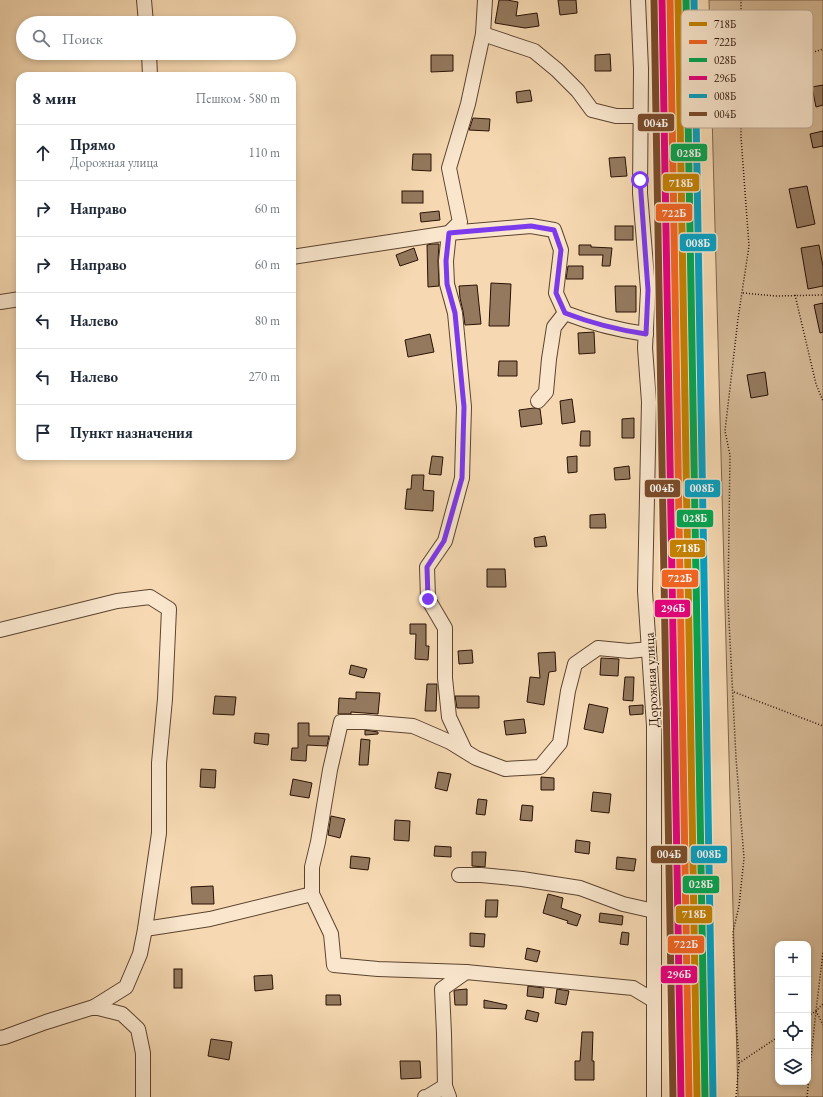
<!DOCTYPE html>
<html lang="ru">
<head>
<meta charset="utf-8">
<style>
	:root { --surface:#fff; --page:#f2f2f3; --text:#1f2937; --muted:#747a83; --line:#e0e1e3 }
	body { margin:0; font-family:"EB Garamond",serif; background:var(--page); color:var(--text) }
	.controls { position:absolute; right:12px; bottom:12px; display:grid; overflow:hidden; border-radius:8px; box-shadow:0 2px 6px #0003 }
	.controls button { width:36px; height:36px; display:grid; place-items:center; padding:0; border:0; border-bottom:1px solid var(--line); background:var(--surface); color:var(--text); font:20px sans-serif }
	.stop { position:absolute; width:12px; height:12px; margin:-9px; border:3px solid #7c3aed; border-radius:50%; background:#fff }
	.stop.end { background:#7c3aed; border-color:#fff; box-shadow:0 1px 4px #0008 }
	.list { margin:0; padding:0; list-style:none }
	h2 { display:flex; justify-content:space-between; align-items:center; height:52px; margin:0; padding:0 16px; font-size:17px }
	h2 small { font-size:13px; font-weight:400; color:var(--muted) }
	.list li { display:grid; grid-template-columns:26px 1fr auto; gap:12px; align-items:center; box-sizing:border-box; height:56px; padding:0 16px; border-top:1px solid var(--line) }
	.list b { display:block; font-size:15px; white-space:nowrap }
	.list p { margin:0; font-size:13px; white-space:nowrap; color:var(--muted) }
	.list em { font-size:13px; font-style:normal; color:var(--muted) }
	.icon { flex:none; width:22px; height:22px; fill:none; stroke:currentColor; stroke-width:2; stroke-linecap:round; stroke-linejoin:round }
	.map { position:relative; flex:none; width:823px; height:1097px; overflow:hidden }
	.search { position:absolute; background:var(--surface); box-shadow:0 2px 6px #0003; left:16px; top:16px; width:280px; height:44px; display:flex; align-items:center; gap:10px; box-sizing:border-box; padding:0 14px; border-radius:22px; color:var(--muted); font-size:15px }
	.panel { position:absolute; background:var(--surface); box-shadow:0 2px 6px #0003; left:16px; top:72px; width:280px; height:388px; border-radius:12px }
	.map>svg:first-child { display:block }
	.green { fill:#d3b794; stroke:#7e644c; fill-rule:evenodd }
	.building { fill:#94795e; stroke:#291104 }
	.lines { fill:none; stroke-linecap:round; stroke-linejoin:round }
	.minor-casing { stroke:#5c4330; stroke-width:16 }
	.path { stroke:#291104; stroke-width:1.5; stroke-dasharray:1 2; stroke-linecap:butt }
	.minor { stroke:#f9e6cd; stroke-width:14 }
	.rail-1-casing { stroke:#f9e6cd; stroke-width:10 }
	.rail-2-casing { stroke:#f9e6cd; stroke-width:10 }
	.rail-3-casing { stroke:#f9e6cd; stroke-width:10 }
	.rail-4-casing { stroke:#f9e6cd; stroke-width:10 }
	.rail-5-casing { stroke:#f9e6cd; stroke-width:10 }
	.rail-6-casing { stroke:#f9e6cd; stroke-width:10 }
	.rail-1 { stroke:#c48101; stroke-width:7 }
	.rail-2 { stroke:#f26522; stroke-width:7 }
	.rail-3 { stroke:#00a651; stroke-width:7 }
	.rail-4 { stroke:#e5007d; stroke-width:7 }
	.rail-5 { stroke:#02a1c4; stroke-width:7 }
	.rail-6 { stroke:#7a4b2a; stroke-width:7 }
	.route { stroke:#7c3aed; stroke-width:5 }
	.labels { text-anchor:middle; stroke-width:3; stroke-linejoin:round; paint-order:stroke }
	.street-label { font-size:14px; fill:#291104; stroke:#f9e6cd }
	.key { fill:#f9e6cd; stroke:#bba691; stroke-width:1 }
	.key-label { font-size:11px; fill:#291104 }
	.line-badge { stroke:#f9e6cd; stroke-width:1.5 }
	.badge-label { font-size:11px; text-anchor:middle; font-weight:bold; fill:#fff }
</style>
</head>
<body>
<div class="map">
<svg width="823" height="1097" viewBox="0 0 823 1097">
	<rect width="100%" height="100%" fill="#f6d9b2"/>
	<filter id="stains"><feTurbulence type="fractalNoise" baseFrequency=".005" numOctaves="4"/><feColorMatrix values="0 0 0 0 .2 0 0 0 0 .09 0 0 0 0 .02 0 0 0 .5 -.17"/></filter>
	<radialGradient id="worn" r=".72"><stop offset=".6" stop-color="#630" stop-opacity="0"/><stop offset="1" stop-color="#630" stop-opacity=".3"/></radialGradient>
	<path class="green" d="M709 0H823V1097H738ZM778 944H808V1082H778Z"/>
	<g class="building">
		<polygon points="499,0 507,0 518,2 516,16 537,13 539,26 525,28 495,23"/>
		<polygon points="558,0 576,0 577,13 560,15"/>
		<polygon points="610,54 611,71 595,71 595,55"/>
		<polygon points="431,55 453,55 453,71 431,72"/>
		<polygon points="823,85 823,105 816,107 812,87"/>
		<polygon points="530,90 532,101 517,103 516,92"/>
		<polygon points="473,118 490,119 489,131 469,130"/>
		<polygon points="823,131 823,146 813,148 810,134"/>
		<polygon points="413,154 431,154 431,171 412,170"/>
		<polygon points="625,157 627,176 611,177 609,158"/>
		<polygon points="807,186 815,224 797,228 789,189"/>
		<rect x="402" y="191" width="21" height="12"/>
		<polygon points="439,211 440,220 421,222 420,213"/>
		<rect x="615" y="226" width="18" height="14"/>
		<polygon points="432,244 439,244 438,261 439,286 428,287 427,245"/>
		<polygon points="579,245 591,245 591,247 612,248 610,266 602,266 603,255 579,255"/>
		<polygon points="819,245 823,267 823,286 808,289 801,248"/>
		<polygon points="414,248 418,260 400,266 396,255"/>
		<polygon points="568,266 583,266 583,279 566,279"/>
		<polygon points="491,283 511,284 509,326 489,326"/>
		<polygon points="477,285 481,324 465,325 463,311 460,298 459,286"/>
		<polygon points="615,286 636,286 636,312 616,312"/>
		<polygon points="823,303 823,332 820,333 814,305"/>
		<polygon points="594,332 595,353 579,354 578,333"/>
		<polygon points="430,334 434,352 408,357 405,340"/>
		<polygon points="499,361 517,361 517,376 498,376"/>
		<polygon points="765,372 768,395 751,398 747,375"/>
		<polygon points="572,399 575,422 562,424 560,401"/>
		<polygon points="534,408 540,409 542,424 521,427 519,410"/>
		<polygon points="634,418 634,438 622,438 622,419"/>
		<polygon points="581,431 590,431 590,446 580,446"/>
		<polygon points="432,456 443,457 441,475 429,474"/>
		<polygon points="577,456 577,472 568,473 567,457"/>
		<polygon points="629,466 630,479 615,480 614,468"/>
		<polygon points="412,475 424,475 423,490 434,491 433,511 405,509 407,489 411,489"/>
		<polygon points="605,514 606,528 590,528 590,515"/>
		<polygon points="545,536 547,546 535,547 534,538"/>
		<polygon points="487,569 505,569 506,587 487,587"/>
		<polygon points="410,624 426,624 426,646 429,646 428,660 415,659 416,634 410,634"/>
		<polygon points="472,650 473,663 459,664 458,651"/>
		<polygon points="555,652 556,671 549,672 544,705 527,702 530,677 540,678 538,653"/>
		<polygon points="601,658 619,659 618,676 600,675"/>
		<polygon points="351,665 367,669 364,678 349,674"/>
		<polygon points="625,677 634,677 633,701 623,700"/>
		<polygon points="427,684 437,684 436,711 425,711"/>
		<polygon points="356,692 380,693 378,714 351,712 351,714 338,714 339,698 356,699"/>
		<polygon points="215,696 236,697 234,715 213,714"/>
		<polygon points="455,696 479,696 479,708 457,708"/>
		<polygon points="589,704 608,708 603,733 584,729"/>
		<polygon points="643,705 643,714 630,715 629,706"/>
		<polygon points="524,719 526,733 506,735 504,721"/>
		<polygon points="298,723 309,723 309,736 329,736 327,746 307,745 306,761 291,760 292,748 298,748"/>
		<polygon points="365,730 378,732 378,734 365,735"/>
		<polygon points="255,733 269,734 268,745 254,743"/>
		<polygon points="361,739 370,740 368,765 359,765"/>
		<polygon points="201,769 216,770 215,788 200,787"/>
		<polygon points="438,772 451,774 447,791 435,788"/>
		<polygon points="541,777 554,778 554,790 541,790"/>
		<polygon points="293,779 312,783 309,798 290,795"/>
		<polygon points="593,792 611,794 609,813 591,811"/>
		<polygon points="478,799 487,800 485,815 476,814"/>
		<polygon points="522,805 533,806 532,821 520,820"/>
		<polygon points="331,816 345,819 340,838 328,835"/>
		<polygon points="395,820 410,821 409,841 394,840"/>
		<polygon points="576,840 590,842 589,854 575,852"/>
		<polygon points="435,846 451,847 451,857 434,856"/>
		<polygon points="472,852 486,852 485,867 472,866"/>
		<polygon points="351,856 370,858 368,870 350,868"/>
		<polygon points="617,857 636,859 634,871 616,869"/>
		<polygon points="213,886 214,904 192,904 191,887"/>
		<polygon points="548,894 563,898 561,908 581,915 577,926 567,923 568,921 543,913"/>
		<polygon points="486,900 498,900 497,917 485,917"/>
		<polygon points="600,913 623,916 622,925 599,922"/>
		<polygon points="622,932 629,933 628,945 620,944"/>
		<polygon points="470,933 485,934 484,947 470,946"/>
		<polygon points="527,948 540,951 537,962 525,959"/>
		<rect x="174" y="969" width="8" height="19"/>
		<polygon points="272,975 273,989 255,991 254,976"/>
		<polygon points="528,986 544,988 543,998 527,996"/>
		<polygon points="467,989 467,1005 455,1005 454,991 456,990"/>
		<polygon points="557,989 569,991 566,1005 555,1003"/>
		<polygon points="326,995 340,995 341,1005 326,1005"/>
		<polygon points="484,1000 507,1005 506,1009 484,1008"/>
		<polygon points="527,1010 539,1013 537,1022 525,1019"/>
		<polygon points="582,1032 593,1032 592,1061 594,1061 594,1080 575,1080 575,1061 580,1061"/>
		<polygon points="211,1039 232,1042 229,1060 208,1056"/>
		<polygon points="400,1061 420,1061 421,1078 401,1079"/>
	</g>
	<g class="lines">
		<g class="minor-casing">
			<g id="minor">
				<polyline points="144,0 146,23"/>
				<polyline points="638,0 641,69 640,193 648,290 645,348 649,402 645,591 654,726 654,1097"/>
				<polyline points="483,34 534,51 557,70 578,91 592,110 616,116 641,116"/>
				<polyline points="149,53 150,76"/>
				<path d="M292 257 449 233 531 226 554 230 561 250 556 293 565 313C591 323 618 330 646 334"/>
				<polyline points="0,302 20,299"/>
				<polyline points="538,401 546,392 549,359 554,327 565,313"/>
				<polyline points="0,630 117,601 150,597 169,609 165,699 159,763 159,833 145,929 140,954 126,987 94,1007"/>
				<polyline points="465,751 449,717 445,678 445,628 428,599 427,567 445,541 462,478 464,407 455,313 447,284 446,261 449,233 460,222 449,168 468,104 483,34 485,0"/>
				<polyline points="459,875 481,875 522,879 580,888 623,904 654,911"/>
				<polyline points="312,894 331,934 334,965 378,969 466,972 633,988 653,1000"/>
				<polyline points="145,929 210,919 312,894 312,867 318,842 330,770 341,722 365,722 413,726 450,742 476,758 505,769 540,767 560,743 568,691 575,664 598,648 629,651 649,649"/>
				<polyline points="0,1038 5,1037 46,1022 94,1007 122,1014 138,1029 143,1053 143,1097"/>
				<polyline points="425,1097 427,1097 445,1086"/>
				<polyline points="449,1097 445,1086 444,1034 442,989 466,972"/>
			</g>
		</g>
		<g class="path">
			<polyline points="741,76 823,49"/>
			<polyline points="743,293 776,296 823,295"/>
			<polyline points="795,295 816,384 823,401"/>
			<polyline points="734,692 823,726"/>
			<polyline points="816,1011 823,1025"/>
			<polyline points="808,1016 816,1011 823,1004"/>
			<polyline points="739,1063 778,1037"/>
			<polyline points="736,1097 739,1063 735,1002 733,932 739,906 744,858 736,758 728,601 730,455 725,431 738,319 749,246 741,137 741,0"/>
			<polyline points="807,1097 816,1011 823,952"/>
		</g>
		<use href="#minor" class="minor"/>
		<g class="rail-1-casing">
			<polyline id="rail-1" points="678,0 697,1097"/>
		</g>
		<g class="rail-2-casing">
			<polyline id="rail-2" points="670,0 689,1097"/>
		</g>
		<g class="rail-3-casing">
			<polyline id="rail-3" points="686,0 705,1097"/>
		</g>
		<g class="rail-4-casing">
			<polyline id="rail-4" points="662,0 681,1097"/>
		</g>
		<g class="rail-5-casing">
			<polyline id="rail-5" points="694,0 713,1097"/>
		</g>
		<g class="rail-6-casing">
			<polyline id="rail-6" points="654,0 673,1097"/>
		</g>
		<use href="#rail-1" class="rail-1"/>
		<use href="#rail-2" class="rail-2"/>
		<use href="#rail-3" class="rail-3"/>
		<use href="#rail-4" class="rail-4"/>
		<use href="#rail-5" class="rail-5"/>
		<use href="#rail-6" class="rail-6"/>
	</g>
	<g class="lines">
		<path class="route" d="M428 599 427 567 444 541 462 478 464 407 455 313 447 284 446 261 449 233 531 226 554 230 561 250 556 293 565 313C591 323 618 330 646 334L648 290 640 180"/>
	</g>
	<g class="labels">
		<g class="street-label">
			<text transform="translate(651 680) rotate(-93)" y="5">Дорожная улица</text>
		</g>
	</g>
	<rect x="681" y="10" width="132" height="118" rx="6" class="key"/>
	<rect x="689" y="22" width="18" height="4" fill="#c48101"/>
	<rect x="689" y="40" width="18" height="4" fill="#f26522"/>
	<rect x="689" y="58" width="18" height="4" fill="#00a651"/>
	<rect x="689" y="76" width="18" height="4" fill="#e5007d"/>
	<rect x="689" y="94" width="18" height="4" fill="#02a1c4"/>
	<rect x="689" y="112" width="18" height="4" fill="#7a4b2a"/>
	<g class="key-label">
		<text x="714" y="28">718Б</text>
		<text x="714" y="46">722Б</text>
		<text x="714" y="64">028Б</text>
		<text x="714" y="82">296Б</text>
		<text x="714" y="100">008Б</text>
		<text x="714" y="118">004Б</text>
	</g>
	<g class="line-badge">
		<rect x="637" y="113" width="38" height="19" rx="4" fill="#7a4b2a"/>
		<rect x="670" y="143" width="38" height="19" rx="4" fill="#00a651"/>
		<rect x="662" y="173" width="38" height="19" rx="4" fill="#c48101"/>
		<rect x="655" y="203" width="38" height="19" rx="4" fill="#f26522"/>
		<rect x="679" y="233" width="38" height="19" rx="4" fill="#02a1c4"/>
		<rect x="644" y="479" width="37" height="19" rx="4" fill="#7a4b2a"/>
		<rect x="684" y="479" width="37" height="19" rx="4" fill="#02a1c4"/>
		<rect x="676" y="509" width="38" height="19" rx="4" fill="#00a651"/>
		<rect x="669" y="539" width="37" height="19" rx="4" fill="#c48101"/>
		<rect x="661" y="569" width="38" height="19" rx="4" fill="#f26522"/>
		<rect x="654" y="599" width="37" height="19" rx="4" fill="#e5007d"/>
		<rect x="650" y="845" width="38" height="19" rx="4" fill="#7a4b2a"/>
		<rect x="690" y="845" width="38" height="19" rx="4" fill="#02a1c4"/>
		<rect x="682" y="875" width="38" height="19" rx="4" fill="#00a651"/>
		<rect x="675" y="905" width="38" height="19" rx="4" fill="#c48101"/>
		<rect x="667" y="935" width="38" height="19" rx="4" fill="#f26522"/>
		<rect x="660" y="965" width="38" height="19" rx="4" fill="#e5007d"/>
	</g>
	<g class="badge-label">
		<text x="656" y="127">004Б</text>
		<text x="689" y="157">028Б</text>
		<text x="681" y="187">718Б</text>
		<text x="674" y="217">722Б</text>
		<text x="698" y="247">008Б</text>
		<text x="662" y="492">004Б</text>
		<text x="702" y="492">008Б</text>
		<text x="695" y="522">028Б</text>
		<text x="688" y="552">718Б</text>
		<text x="680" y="582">722Б</text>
		<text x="673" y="612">296Б</text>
		<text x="669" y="858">004Б</text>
		<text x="709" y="858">008Б</text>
		<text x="701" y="888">028Б</text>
		<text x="694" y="918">718Б</text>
		<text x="686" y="948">722Б</text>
		<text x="679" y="978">296Б</text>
	</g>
	<rect width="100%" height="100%" filter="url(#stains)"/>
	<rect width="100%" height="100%" fill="url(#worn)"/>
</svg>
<div class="controls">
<button>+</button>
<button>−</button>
<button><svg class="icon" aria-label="locate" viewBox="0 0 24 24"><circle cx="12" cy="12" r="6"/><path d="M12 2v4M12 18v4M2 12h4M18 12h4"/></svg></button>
<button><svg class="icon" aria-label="layers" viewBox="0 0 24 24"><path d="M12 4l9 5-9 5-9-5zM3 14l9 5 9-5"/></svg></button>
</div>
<div class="stop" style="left:640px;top:180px"></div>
<div class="stop end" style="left:428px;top:599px"></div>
<div class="search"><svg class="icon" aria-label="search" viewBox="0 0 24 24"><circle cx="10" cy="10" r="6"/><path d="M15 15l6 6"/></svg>Поиск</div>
<section class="panel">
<h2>8 мин<small>Пешком · 580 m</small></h2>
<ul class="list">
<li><svg class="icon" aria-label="ahead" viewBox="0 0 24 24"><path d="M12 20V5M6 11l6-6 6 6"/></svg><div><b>Прямо</b><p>Дорожная улица</p></div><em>110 m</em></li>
<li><svg class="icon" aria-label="right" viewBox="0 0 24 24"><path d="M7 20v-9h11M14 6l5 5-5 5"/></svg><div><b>Направо</b></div><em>60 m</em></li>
<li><svg class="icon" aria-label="right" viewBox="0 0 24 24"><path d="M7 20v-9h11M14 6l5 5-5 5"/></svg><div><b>Направо</b></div><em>60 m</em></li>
<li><svg class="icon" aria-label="left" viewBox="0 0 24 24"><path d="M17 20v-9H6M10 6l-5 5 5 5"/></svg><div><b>Налево</b></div><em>80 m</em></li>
<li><svg class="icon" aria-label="left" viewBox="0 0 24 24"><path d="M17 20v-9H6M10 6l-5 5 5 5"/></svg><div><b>Налево</b></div><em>270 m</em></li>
<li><svg class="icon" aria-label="arrive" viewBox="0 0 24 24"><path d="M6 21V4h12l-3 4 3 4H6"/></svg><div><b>Пункт назначения</b></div></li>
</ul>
</section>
</div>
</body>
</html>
